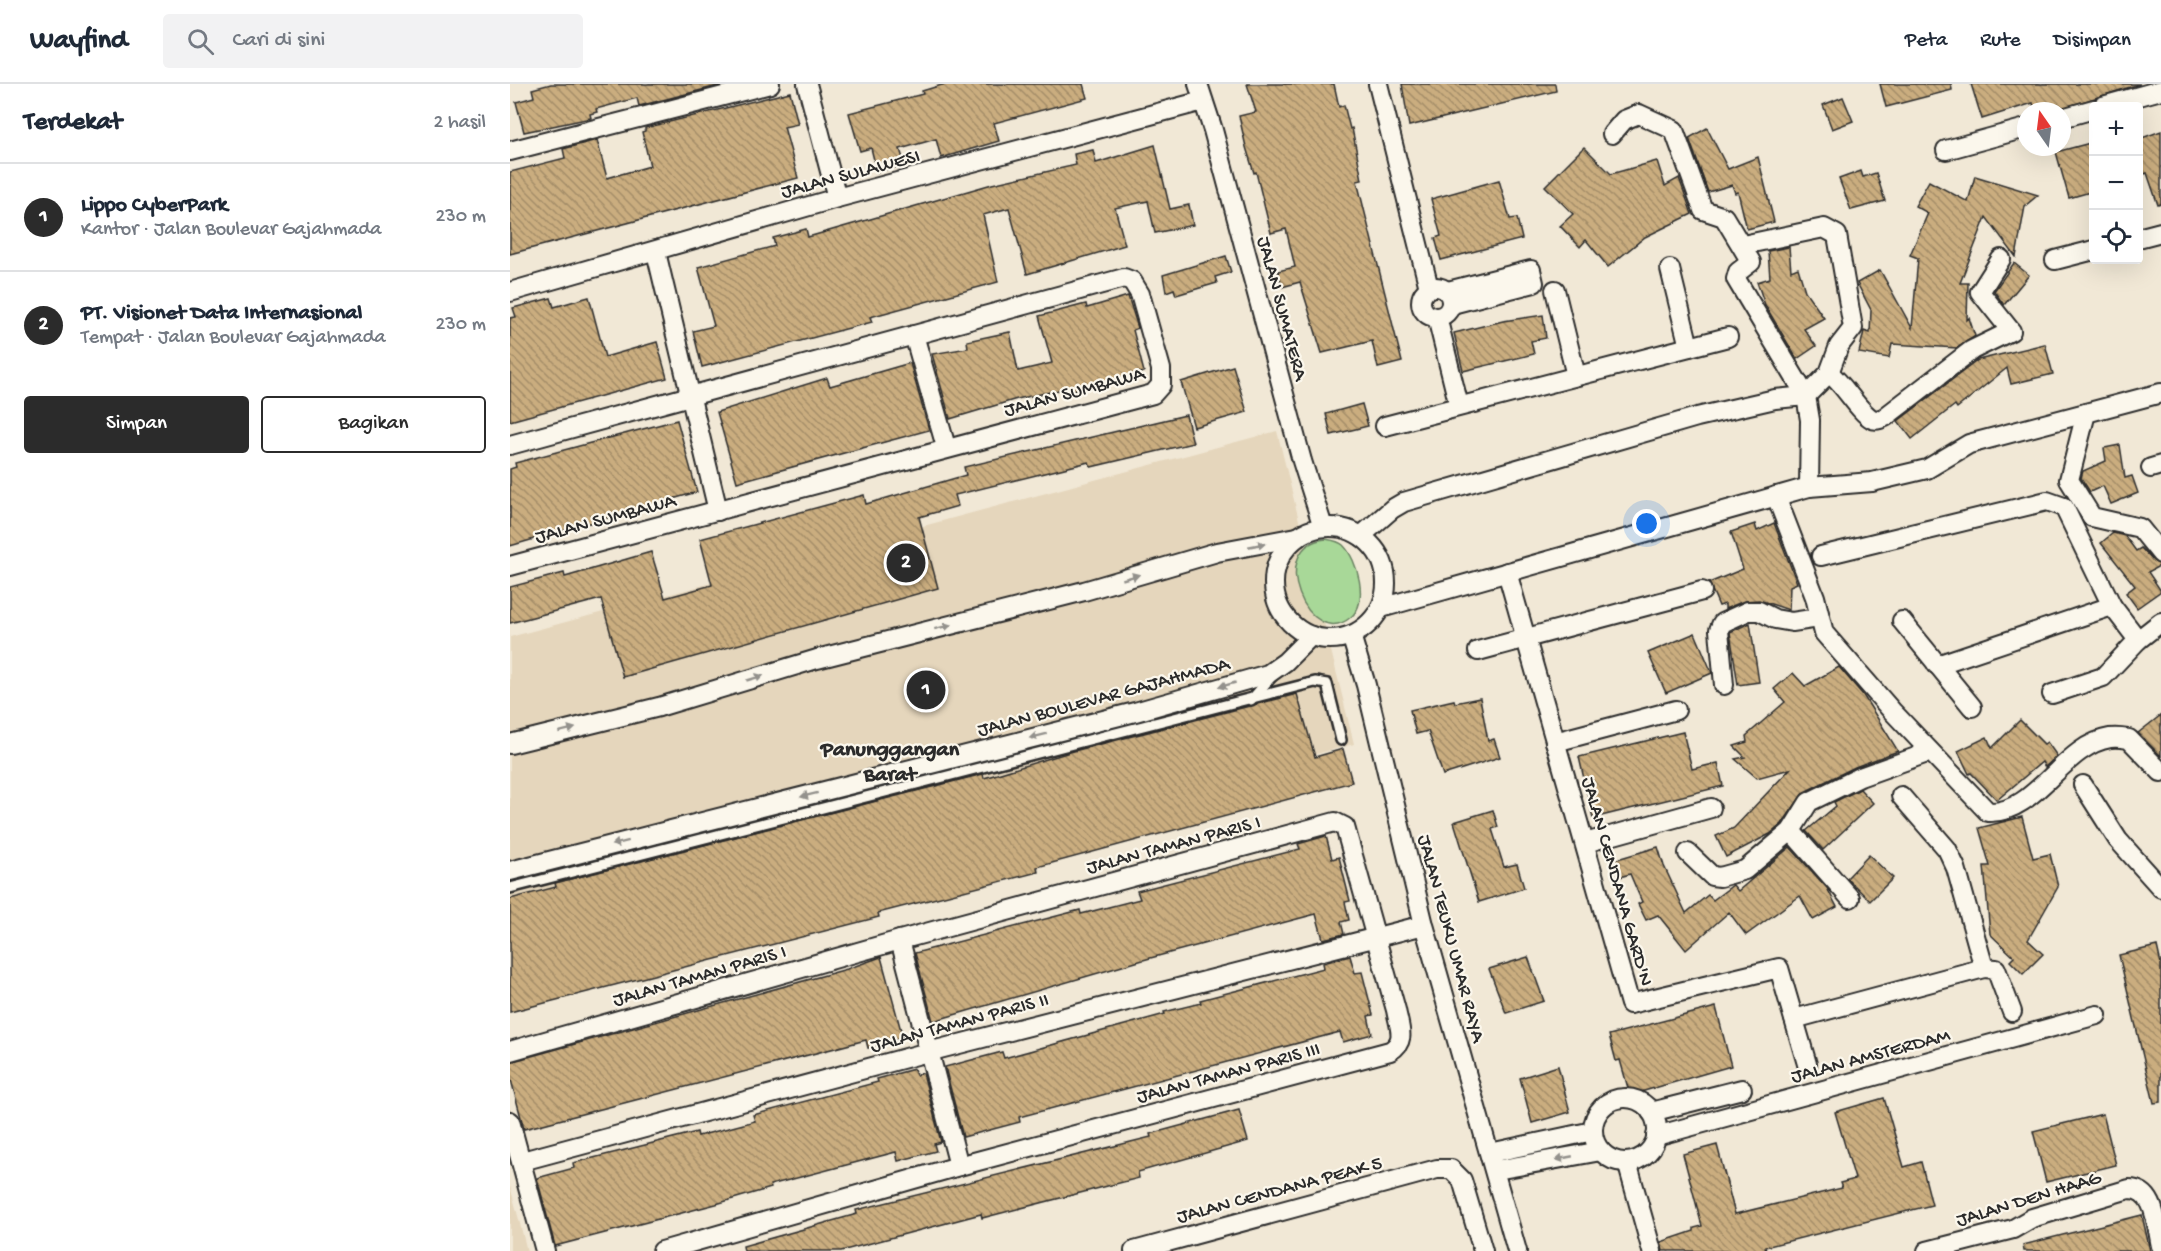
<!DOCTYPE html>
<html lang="id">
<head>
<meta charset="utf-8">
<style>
	:root { --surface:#fff; --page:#f2f2f3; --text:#1f2937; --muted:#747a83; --line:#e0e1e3; --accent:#2b2b2b }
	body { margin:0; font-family:"Gochi Hand",sans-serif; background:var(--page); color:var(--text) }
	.controls { position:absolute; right:18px; top:18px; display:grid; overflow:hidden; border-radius:6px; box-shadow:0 6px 24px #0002 }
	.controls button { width:54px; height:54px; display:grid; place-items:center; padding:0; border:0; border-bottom:2px solid var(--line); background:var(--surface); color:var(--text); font:30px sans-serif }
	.compass { position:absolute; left:1507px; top:18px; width:54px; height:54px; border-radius:50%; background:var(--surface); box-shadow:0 6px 24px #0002; rotate:346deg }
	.you { position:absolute; left:1137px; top:440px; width:21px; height:21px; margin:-15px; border:4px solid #fff; border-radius:50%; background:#1a73e8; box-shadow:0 0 0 9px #1a73e833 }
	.badge { display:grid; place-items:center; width:39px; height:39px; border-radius:50%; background:var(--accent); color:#fff; font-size:20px; font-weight:700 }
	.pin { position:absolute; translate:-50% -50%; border:3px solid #fff; box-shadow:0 2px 6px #0006 }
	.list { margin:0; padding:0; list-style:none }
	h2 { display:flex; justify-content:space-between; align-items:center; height:78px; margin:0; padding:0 24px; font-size:26px }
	h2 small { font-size:20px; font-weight:400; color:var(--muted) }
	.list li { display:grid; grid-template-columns:39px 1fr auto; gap:18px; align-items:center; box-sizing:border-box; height:108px; padding:0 24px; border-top:2px solid var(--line) }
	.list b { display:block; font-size:22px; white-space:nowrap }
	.list p { margin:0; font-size:20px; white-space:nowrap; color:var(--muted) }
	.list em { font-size:20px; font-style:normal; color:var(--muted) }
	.actions { display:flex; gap:12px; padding:18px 24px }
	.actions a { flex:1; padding:14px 0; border:2px solid var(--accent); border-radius:6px; text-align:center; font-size:21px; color:var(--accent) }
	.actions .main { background:var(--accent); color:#fff }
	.icon { flex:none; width:33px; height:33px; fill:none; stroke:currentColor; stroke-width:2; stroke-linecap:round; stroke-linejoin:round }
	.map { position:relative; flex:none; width:1651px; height:1167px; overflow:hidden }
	header { display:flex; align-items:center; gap:36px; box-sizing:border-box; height:84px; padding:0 30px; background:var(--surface); border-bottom:2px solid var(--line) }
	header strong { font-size:28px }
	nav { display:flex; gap:33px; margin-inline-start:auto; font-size:21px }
	.search { width:420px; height:54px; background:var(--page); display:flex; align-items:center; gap:15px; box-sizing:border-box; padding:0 21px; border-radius:6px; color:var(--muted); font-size:22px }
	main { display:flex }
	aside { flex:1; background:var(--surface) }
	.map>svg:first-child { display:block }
	.built { fill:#e5d6bc }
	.garden { fill:#a8d898; stroke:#6a8262; stroke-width:1.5 }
	.building { fill:url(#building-back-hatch); stroke:#2b2b2b; stroke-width:1.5 }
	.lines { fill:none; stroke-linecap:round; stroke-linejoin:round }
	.service-casing { stroke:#2b2b2b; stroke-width:14 }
	.minor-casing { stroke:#2b2b2b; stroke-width:22 }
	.service { stroke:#fbf7ec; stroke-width:9 }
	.minor { stroke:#fbf7ec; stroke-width:18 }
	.oneway { fill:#93918c }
	.labels { text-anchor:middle; stroke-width:4.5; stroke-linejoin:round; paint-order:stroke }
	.street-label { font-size:20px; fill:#2b2b2b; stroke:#fbf7ec }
	.quarter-label { font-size:22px; font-weight:bold; fill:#2b2b2b; stroke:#fbf7ec }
</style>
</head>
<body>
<header>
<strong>Wayfind</strong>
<div class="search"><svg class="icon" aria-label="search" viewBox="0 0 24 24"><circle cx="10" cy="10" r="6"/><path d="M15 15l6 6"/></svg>Cari di sini</div>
<nav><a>Peta</a><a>Rute</a><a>Disimpan</a></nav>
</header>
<main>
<aside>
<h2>Terdekat<small>2 hasil</small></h2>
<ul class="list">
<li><span class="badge">1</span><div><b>Lippo CyberPark</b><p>Kantor · Jalan Boulevar Gajahmada</p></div><em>230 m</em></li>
<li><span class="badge">2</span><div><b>PT. Visionet Data Internasional</b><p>Tempat · Jalan Boulevar Gajahmada</p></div><em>230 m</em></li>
</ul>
<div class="actions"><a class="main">Simpan</a><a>Bagikan</a></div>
</aside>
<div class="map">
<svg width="1651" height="1167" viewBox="0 0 1651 1167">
	<defs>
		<pattern id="building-back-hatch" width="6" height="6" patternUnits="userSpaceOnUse" patternTransform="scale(1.5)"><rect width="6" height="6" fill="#caad7f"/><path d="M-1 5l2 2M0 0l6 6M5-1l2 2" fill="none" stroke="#a48d68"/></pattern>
	</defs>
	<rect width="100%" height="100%" fill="#f1e8d6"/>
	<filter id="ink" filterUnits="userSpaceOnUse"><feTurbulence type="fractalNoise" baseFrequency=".0167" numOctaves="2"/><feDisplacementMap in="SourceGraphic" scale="12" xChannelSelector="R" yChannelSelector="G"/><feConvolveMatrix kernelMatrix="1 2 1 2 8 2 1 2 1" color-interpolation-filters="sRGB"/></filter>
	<g filter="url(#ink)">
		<g class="built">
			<polygon points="767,347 844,660 0,888 0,553"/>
			<polygon points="0,1102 8,1132 17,1167 0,1167"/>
		</g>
		<path class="garden" d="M816 455C822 456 829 457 833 461 848 476 859 518 841 533 799 569 754 461 816 455Z"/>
		<g class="building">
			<polygon points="41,0 215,0 129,22 127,14 86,25 87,28 80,30 81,34 14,48 6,18 24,13 22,5"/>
			<polygon points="435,0 573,0 577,14 484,39 489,57 431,74 426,55 390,65 395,81 367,88 361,64 350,67 339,29 413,10 412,7"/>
			<polygon points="737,0 824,0 829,23 834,21 840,45 842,44 852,96 847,97 892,278 868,284 862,257 812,269 790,198 772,203 768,187 785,183 776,145 761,149 746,88 744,89 736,63 729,32 746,28"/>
			<polygon points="892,0 1045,0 1046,7 899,42"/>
			<polygon points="1370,0 1441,0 1442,6 1376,23"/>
			<polygon points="1461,0 1630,0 1543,27 1525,27 1523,19 1472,35"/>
			<polygon points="280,8 288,40 274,43 288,94 0,170 0,88 55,74 53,65 87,56 97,94 140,82 132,48 135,47 135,44"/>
			<polygon points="1333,13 1343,37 1322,45 1313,21"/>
			<polygon points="1197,44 1218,85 1248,73 1264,138 1237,145 1228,108 1225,109 1222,101 1198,108 1179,54"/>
			<polygon points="1651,47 1651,120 1648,121 1637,89 1629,92 1629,55"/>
			<polygon points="1584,58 1584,107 1559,114 1546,68"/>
			<polygon points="645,61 660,125 679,121 683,141 645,149 638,117 605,124 615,161 517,190 499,124 473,131 488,198 360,233 362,238 192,283 183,247 204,242 188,183 265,162 263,154 296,145 298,153 482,100 566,81 564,70 583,66 586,79"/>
			<polygon points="1074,63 1101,90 1147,77 1155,102 1169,94 1182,130 1135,153 1098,183 1076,156 1070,163 1050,142 1063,130 1035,102"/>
			<polygon points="1351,87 1353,93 1366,89 1375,117 1341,126 1329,95"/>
			<polygon points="1465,92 1528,111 1515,122 1506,173 1476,133 1450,199 1458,199 1457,236 1459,234 1465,252 1447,264 1382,260 1379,274 1349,269 1354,247 1360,249 1361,226 1347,199 1370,186 1402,244 1408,174 1400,171 1418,129 1405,122 1419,97 1458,118"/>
			<polygon points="989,96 1000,135 1007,134 1012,155 931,176 925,154 931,152 921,115"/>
			<polygon points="1279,163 1281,187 1288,184 1295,207 1314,234 1294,245 1306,262 1287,275 1255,221 1247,198 1260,194 1258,167"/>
			<polygon points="716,172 721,188 705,193 707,199 666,211 664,205 656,208 653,191"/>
			<polygon points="1504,179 1519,191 1494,221 1484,207"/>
			<polygon points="618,212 628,244 623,246 634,288 559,307 558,304 507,315 440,335 422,270 458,264 457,257 500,248 508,287 542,279 529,232 576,220 577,224"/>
			<polygon points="79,213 95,273 147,258 157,294 0,337 0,234 6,233 3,224 41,214 44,223"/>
			<polygon points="1033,231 1036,254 1021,257 1024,270 953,287 944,249 993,237"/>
			<polygon points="1535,260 1543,290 1501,300 1497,284 1447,324 1445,321 1402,355 1388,337 1468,276"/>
			<polygon points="400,279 419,346 227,398 207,328 317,294 320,302"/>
			<polygon points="723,282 737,328 684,343 671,298"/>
			<polygon points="852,320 858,342 821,351 816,330"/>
			<polygon points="676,331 683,359 581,383 579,378 445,411 448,422 409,433 428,504 113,593 91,515 0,539 0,503 54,489 55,493 141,468 155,514 202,501 190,455 354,411 356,420 456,391 454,383"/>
			<polygon points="167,336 187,408 0,462 0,385 6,383 5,379"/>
			<polygon points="1610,361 1615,394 1622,392 1628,409 1601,420 1593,402 1580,408 1571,394 1573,387 1596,377 1594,364"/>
			<polygon points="1264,439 1287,499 1280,502 1279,526 1249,516 1234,517 1215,525 1215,520 1209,522 1199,499 1233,485 1221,448 1245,440 1247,447"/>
			<polygon points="1603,449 1615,452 1626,467 1631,464 1643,477 1651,481 1638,488 1651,507 1627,524 1616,509 1625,502 1591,459"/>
			<polygon points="1240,539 1249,598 1228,601 1220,548"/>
			<polygon points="1185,549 1202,589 1156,609 1138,569"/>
			<polygon points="1329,583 1353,611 1388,667 1345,683 1294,708 1272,740 1260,750 1216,773 1206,752 1224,744 1280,685 1247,694 1225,675 1235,673 1224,662 1237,658 1236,652 1275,618 1264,605 1283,589 1295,602"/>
			<polygon points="787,610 805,673 833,665 842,698 527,783 528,788 368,829 369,833 0,928 0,815 46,803 45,799 473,690 474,694 560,668"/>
			<polygon points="970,614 978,657 984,655 990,673 933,691 918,647 906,650 900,626 944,616 945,619"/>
			<polygon points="1651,631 1651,672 1628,649"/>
			<polygon points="1510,636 1534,660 1537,658 1547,672 1535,683 1532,678 1487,716 1461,689 1459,690 1448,667 1477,653 1482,664"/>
			<polygon points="1173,648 1182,685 1208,679 1213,702 1083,734 1069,673"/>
			<polygon points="1350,705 1363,719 1313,766 1296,747 1326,722 1324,718"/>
			<polygon points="983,726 988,743 982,745 994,783 1007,780 1014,804 969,818 944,738"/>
			<polygon points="1512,733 1523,774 1540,770 1548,803 1518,856 1533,870 1513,890 1500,877 1504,873 1480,850 1474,782 1480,782 1469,744"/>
			<polygon points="816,752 822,775 829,773 840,817 835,818 839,836 831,838 834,850 813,855 806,830 633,876 423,937 405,869 570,826 571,830 630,815 627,807 790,765 788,760"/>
			<polygon points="1148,763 1154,782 1176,829 1198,811 1203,816 1223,801 1228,807 1280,763 1317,804 1327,823 1303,836 1290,812 1236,851 1219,828 1176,866 1148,831 1136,836 1128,820 1132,818 1120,790 1110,793 1104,776"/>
			<polygon points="1359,771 1383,794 1360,817 1337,794"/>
			<polygon points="1647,862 1651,880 1651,1018 1644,1019 1609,871"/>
			<polygon points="840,872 845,889 852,888 863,931 858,932 862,950 833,958 830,948 509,1033 510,1038 453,1053 435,983 492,968 494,974 655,930 654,928 691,919 690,916 814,884 813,879"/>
			<polygon points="371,873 393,954 358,964 356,956 14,1045 0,992 0,978 337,885"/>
			<polygon points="1018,873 1034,917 996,929 979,885"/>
			<polygon points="1206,923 1221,982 1120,1011 1110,976 1106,977 1099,951"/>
			<polygon points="1048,982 1060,1028 1022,1039 1010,994"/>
			<polygon points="404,985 406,991 413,989 431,1058 424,1060 426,1067 388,1077 386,1068 260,1101 261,1104 206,1120 45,1162 27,1094 64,1084 63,1079 187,1048 188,1052 245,1037 243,1031 368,998 367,995"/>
			<polygon points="1374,1014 1394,1083 1411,1078 1422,1121 1255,1163 1256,1167 1153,1167 1151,1158 1184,1147 1184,1144 1192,1142 1173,1070 1207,1061 1225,1130 1332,1104 1330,1099 1345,1095 1325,1028"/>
			<polygon points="729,1026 738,1057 628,1088 629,1094 472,1134 471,1130 331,1167 234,1167 233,1162 347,1130 346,1126 641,1053 640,1050"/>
			<polygon points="1593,1030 1606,1081 1536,1098 1523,1047"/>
			<polygon points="1632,1131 1640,1167 1514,1167 1513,1161"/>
		</g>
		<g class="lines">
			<g class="service-casing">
				<g id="service">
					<polyline points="741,616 763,591"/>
					<polyline points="0,804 805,598 817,600 831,656"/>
				</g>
			</g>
			<g class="minor-casing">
				<g id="minor">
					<polyline points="297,0 327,114"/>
					<polyline points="688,0 703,46 792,377 813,443"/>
					<polyline points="868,0 919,204"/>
					<polyline points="1593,22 1651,6"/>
					<polyline points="1552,34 1584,25"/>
					<polyline points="1102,50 1114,36 1129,30 1164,46 1193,126 1214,133 1241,178 1228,188 1226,195 1296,312 1300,336 1299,403"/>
					<polyline points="1436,66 1516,44"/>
					<polyline points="0,67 260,0"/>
					<polyline points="1628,154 1651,148"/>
					<polyline points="146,168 208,427"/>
					<polyline points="1545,176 1584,166"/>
					<polyline points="1160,185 1179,263"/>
					<circle cx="926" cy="218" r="15"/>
					<polyline points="1045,206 1066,292"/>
					<polyline points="938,207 1021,186 1024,199 942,220"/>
					<polyline points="0,208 327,114 693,17"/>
					<polyline points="927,233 949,322"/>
					<polyline points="404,251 436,363"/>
					<path d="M1319 289C1335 301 1348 327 1362 335 1366 337 1371 335 1375 333L1462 266 1501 247 1470 208 1491 175"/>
					<polyline points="1576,329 1559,396 1582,433 1630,444 1651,470"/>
					<polyline points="875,342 1218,253"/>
					<polyline points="0,361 614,194 622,197 630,210 651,285 651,301 643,310 0,482"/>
					<polyline points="1641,384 1651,381"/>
					<path d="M1266 412 1305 513 1314 549 1382 627 1478 728C1525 731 1553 661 1600 654 1606 653 1613 654 1619 655L1651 688"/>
					<circle cx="820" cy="499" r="56"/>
					<polyline points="851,452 882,425 894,418 1187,333 1265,315 1296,312 1319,289 1329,262 1343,244 1327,151 1314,144 1233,161"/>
					<polyline points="1311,472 1537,417 1554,423 1602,522 1628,556 1593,593 1542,610"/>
					<polyline points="997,488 1120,920 1269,884 1297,980"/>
					<polyline points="871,524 1299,403 1362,398 1417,385 1459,360 1651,309"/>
					<polyline points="1392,537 1462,623"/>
					<polyline points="841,551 856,601 914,841 1007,1167"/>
					<polyline points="1628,556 1651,538"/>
					<polyline points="968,567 1192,507"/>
					<polyline points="1427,581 1602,522"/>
					<polyline points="1214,601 1209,546 1212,539 1238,527 1249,527 1265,535 1282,538 1309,534"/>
					<polyline points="1045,658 1166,626"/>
					<polyline points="0,660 149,623 307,575 574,507 707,468 787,453"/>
					<polyline points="1573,701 1608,756 1651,804"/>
					<polyline points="1391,712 1437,765 1446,784 1474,884 1486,885 1502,928"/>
					<polyline points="1281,747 1340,814"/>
					<polyline points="1075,759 1201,724"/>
					<polyline points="1178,769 1202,792 1210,793 1235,786 1281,747 1299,718 1350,693 1420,668"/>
					<polyline points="0,787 625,628 758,590 775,578 801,552"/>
					<polyline points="390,856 449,1082"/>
					<polyline points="1284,935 1474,884"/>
					<path d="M0 967 390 856 825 738 835 743 886 926C889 943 897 957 880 967L449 1082 152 1167"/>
					<circle cx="1115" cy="1046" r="32"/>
					<polyline points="1141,1028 1232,1005"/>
					<polyline points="0,1037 35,1167"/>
					<polyline points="1146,1052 1587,931"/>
					<polyline points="980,1069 1083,1047"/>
					<polyline points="12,1077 418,968 914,841"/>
					<polyline points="1117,1078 1142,1167"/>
					<polyline points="986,1086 1091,1067"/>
					<polyline points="624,1167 927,1085 941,1085 952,1096 973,1167"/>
					<path d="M1417 1167 1503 1145 1522 1134 1619 1105C1646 1105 1646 1141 1651 1162"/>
				</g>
			</g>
			<use href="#service" class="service"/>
			<use href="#minor" class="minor"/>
		</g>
		<defs><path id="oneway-solid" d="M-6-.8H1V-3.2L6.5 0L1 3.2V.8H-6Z" transform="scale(1.5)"/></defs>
		<g class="oneway">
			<use href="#oneway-solid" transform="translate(747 461) rotate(-11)"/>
			<use href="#oneway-solid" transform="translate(621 493) rotate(-16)"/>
			<use href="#oneway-solid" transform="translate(433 543) rotate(-14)"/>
			<use href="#oneway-solid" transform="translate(245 594) rotate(-17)"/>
			<use href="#oneway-solid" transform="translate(717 601) rotate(164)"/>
			<use href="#oneway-solid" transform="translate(57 646) rotate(-14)"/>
			<use href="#oneway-solid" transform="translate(528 652) rotate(166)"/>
			<use href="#oneway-solid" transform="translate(299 711) rotate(166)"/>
			<use href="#oneway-solid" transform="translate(110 759) rotate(166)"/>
			<use href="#oneway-solid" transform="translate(1054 1074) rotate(169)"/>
		</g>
	</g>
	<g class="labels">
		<g class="street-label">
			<text transform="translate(340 88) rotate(-15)" y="7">JALAN SULAWESI</text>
			<text transform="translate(774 224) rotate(75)" y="7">JALAN SUMATERA</text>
			<text transform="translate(564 306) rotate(-15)" y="7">JALAN SUMBAWA</text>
			<text transform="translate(95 433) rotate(-15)" y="7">JALAN SUMBAWA</text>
			<text transform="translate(593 611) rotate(-15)" y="7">JALAN BOULEVAR GAJAHMADA</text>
			<text transform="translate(663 759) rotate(-15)" y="7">JALAN TAMAN PARIS I</text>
			<text transform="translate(1109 797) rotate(74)" y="7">JALAN CENDANA GARD'N</text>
			<text transform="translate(943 854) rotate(75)" y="7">JALAN TEUKU UMAR RAYA</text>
			<text transform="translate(189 890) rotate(-16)" y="7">JALAN TAMAN PARIS I</text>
			<text transform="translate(449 937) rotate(-15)" y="7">JALAN TAMAN PARIS II</text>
			<text transform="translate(1360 970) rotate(-15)" y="7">JALAN AMSTERDAM</text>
			<text transform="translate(718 987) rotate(-15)" y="7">JALAN TAMAN PARIS III</text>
			<text transform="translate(769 1104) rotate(-15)" y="7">JALAN CENDANA PEAK 5</text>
			<text transform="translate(1518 1113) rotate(-17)" y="7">JALAN DEN HAAG</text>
		</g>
		<g class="quarter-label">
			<text x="380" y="671">Panunggangan<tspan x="380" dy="25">Barat</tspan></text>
		</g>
	</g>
</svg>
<div class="controls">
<button>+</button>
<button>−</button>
<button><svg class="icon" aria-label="locate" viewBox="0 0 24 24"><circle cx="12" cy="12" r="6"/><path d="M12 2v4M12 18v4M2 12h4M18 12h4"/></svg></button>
</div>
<svg class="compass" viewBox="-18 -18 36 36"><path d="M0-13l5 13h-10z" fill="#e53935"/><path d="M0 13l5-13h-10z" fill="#747a83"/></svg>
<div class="you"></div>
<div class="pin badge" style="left:416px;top:606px">1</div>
<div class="pin badge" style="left:396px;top:479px">2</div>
</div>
</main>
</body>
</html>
